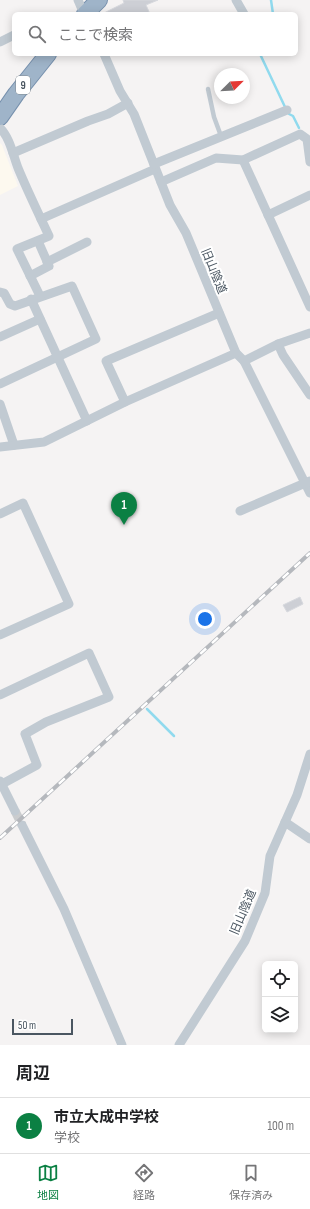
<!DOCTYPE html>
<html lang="ja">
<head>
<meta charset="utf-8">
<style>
	:root { --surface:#fff; --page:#f2f2f2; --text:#202124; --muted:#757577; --line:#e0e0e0; --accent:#0b8043 }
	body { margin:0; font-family:"Sofia Sans Condensed","Noto Sans JP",sans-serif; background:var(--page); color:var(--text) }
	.controls { position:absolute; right:12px; bottom:12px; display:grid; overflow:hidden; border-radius:6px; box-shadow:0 2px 10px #0003 }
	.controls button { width:36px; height:36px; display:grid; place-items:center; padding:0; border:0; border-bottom:1px solid var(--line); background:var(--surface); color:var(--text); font:20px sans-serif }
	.compass { position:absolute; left:214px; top:68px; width:36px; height:36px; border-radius:50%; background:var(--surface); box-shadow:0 2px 10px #0003; rotate:66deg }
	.scale { position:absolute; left:12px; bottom:10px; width:61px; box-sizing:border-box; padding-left:4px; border:2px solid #4a5661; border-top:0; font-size:11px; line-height:14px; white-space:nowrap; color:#4a5661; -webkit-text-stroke:3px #fff; paint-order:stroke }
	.you { position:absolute; left:205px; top:619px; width:14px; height:14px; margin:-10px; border:3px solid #fff; border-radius:50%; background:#1a73e8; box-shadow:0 0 0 6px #1a73e833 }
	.badge { display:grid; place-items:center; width:26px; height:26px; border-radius:50%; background:var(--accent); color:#fff; font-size:13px; font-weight:700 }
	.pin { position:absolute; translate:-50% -33px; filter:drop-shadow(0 1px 2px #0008) }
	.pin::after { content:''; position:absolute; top:21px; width:14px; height:12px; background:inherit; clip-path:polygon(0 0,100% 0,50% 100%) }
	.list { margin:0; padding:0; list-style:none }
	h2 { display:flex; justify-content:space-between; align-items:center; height:52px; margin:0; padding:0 16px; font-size:17px }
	h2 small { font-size:13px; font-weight:400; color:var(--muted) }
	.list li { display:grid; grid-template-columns:26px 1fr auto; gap:12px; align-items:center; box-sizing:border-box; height:56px; padding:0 16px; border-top:1px solid var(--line) }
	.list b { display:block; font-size:15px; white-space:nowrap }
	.list p { margin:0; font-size:13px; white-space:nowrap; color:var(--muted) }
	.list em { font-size:13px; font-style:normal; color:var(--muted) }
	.icon { flex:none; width:22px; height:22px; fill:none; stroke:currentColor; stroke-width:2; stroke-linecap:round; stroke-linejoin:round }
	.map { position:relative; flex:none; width:310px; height:1045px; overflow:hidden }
	.search { position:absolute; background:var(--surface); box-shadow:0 2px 10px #0003; left:12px; right:12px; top:12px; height:44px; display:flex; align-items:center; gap:10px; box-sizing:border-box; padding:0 14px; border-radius:6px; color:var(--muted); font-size:15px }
	.sheet { height:108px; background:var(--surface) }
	nav { display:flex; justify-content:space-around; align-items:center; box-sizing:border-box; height:56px; border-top:1px solid var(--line); background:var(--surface); font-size:11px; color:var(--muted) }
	nav a { display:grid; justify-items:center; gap:2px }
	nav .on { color:var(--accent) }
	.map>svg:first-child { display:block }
	.commercial { fill:#fdf9ef }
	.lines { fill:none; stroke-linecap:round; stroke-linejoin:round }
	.stream { stroke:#90daee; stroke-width:2.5 }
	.building { fill:#cdcfd5; stroke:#d7d9de }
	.minor-tunnel { stroke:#caccce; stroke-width:9; stroke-dasharray:9 4.5; stroke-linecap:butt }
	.trunk-casing { stroke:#7690ad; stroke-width:18 }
	.service { stroke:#c1cad2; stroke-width:4.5 }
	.minor { stroke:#c1cad2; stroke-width:9 }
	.trunk { stroke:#9fb4c9; stroke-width:16 }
	.rail-casing { stroke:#b5b8bd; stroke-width:4 }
	.rail { stroke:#fff; stroke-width:2.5; stroke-dasharray:8; stroke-linecap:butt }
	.labels { text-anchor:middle; stroke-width:4; stroke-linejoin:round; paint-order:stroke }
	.shield { fill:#fff; stroke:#808990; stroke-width:1 }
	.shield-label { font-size:11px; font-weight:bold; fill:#4a5661 }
	.street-label { font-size:12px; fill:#4a5661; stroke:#fff }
</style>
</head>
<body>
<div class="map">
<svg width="310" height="1045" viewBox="0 0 310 1045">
	<rect width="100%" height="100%" fill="#f5f3f3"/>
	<polygon class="commercial" points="0,143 2,145 18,186 0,195"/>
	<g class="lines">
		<g class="stream">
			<polyline points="271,0 273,14"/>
			<polyline points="260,54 285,107"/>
			<polyline points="289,114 293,116 299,128"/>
			<polyline points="147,709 174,736"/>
		</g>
	</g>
	<g class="building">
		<polygon points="123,0 158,0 146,5 150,14 102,14 124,3"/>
		<polygon points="300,597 303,604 287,612 283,605"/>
	</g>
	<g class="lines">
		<polyline class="minor-tunnel" points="15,811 22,825"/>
		<g class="trunk-casing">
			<g id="trunk">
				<polyline points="85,14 99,0"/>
				<polyline points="0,117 16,94 48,54"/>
			</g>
		</g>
		<polyline class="service" points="208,89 214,117 221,136"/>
		<g class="minor">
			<polyline points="78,0 84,14"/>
			<polyline points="236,0 244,14"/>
			<polyline points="0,42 14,35"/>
			<polyline points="104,54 120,91 134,114 170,205 186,233 236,353 244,361 310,493"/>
			<path d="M0 128C10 138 13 155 18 168 25 185 33 202 41 219L155 169"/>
			<polyline points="13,153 88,121 108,114 128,103"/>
			<polyline points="243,160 310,307"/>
			<polyline points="154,164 287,110"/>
			<polyline points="161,182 216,158 243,160 300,134 307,139 310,162"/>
			<polyline points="268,215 310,195"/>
			<polyline points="47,262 87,242"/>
			<polyline points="30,276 49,266 38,241"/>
			<polyline points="0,292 4,293 10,304 15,306 72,286 96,339 0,384"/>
			<polyline points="40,296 17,249 49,236 41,219"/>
			<polyline points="31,299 87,421"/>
			<polyline points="0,337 40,319"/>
			<polyline points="278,344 283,355 310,395"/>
			<polyline points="244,361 278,344 310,333"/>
			<polyline points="125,402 106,361 219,313"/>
			<polyline points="0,404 14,445"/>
			<polyline points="0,447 44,442 125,402 236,353"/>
			<polyline points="240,511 310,481"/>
			<polyline points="0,514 23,503 69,604 0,635"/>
			<polyline points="0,695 89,653 109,697 46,722 25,734 37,765 2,784"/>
			<polyline points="0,781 15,811"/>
			<polyline points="285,822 310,839"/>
			<polyline points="22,825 64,909 122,1045"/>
			<polyline points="179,1045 245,941 265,893 270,856 297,795 310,754"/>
		</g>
		<use href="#trunk" class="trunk"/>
		<g class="rail-casing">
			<polyline id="rail" points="0,838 310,553"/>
		</g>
		<use href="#rail" class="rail"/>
	</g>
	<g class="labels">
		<rect class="shield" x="16" y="76" width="14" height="18" rx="3"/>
		<g class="shield-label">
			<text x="23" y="89">9</text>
		</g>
		<g class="street-label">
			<text transform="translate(214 271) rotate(68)" y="4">旧山陰道</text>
			<text transform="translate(243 912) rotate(-67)" y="4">旧山陰道</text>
		</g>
	</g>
</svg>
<div class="controls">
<button><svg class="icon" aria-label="locate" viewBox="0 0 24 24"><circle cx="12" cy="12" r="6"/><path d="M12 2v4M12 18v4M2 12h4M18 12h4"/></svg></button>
<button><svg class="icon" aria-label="layers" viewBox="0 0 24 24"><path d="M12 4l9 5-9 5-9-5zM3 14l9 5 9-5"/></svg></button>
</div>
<svg class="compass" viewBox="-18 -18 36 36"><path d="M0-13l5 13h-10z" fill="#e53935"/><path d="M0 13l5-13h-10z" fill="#757577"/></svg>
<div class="scale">50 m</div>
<div class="you"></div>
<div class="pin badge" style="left:124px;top:525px">1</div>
<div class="search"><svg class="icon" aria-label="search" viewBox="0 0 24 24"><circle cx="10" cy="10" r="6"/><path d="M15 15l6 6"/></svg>ここで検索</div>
</div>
<section class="sheet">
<h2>周辺<small></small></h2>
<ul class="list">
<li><span class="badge">1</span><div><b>市立大成中学校</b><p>学校</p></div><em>100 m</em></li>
</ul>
</section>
<nav>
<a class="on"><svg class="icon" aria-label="map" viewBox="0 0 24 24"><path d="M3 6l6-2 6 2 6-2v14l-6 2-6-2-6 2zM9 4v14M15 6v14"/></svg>地図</a>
<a><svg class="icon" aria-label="directions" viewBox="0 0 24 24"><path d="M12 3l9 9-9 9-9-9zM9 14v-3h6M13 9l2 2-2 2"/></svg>経路</a>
<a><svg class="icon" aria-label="saved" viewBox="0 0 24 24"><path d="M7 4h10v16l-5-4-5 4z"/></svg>保存済み</a>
</nav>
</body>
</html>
